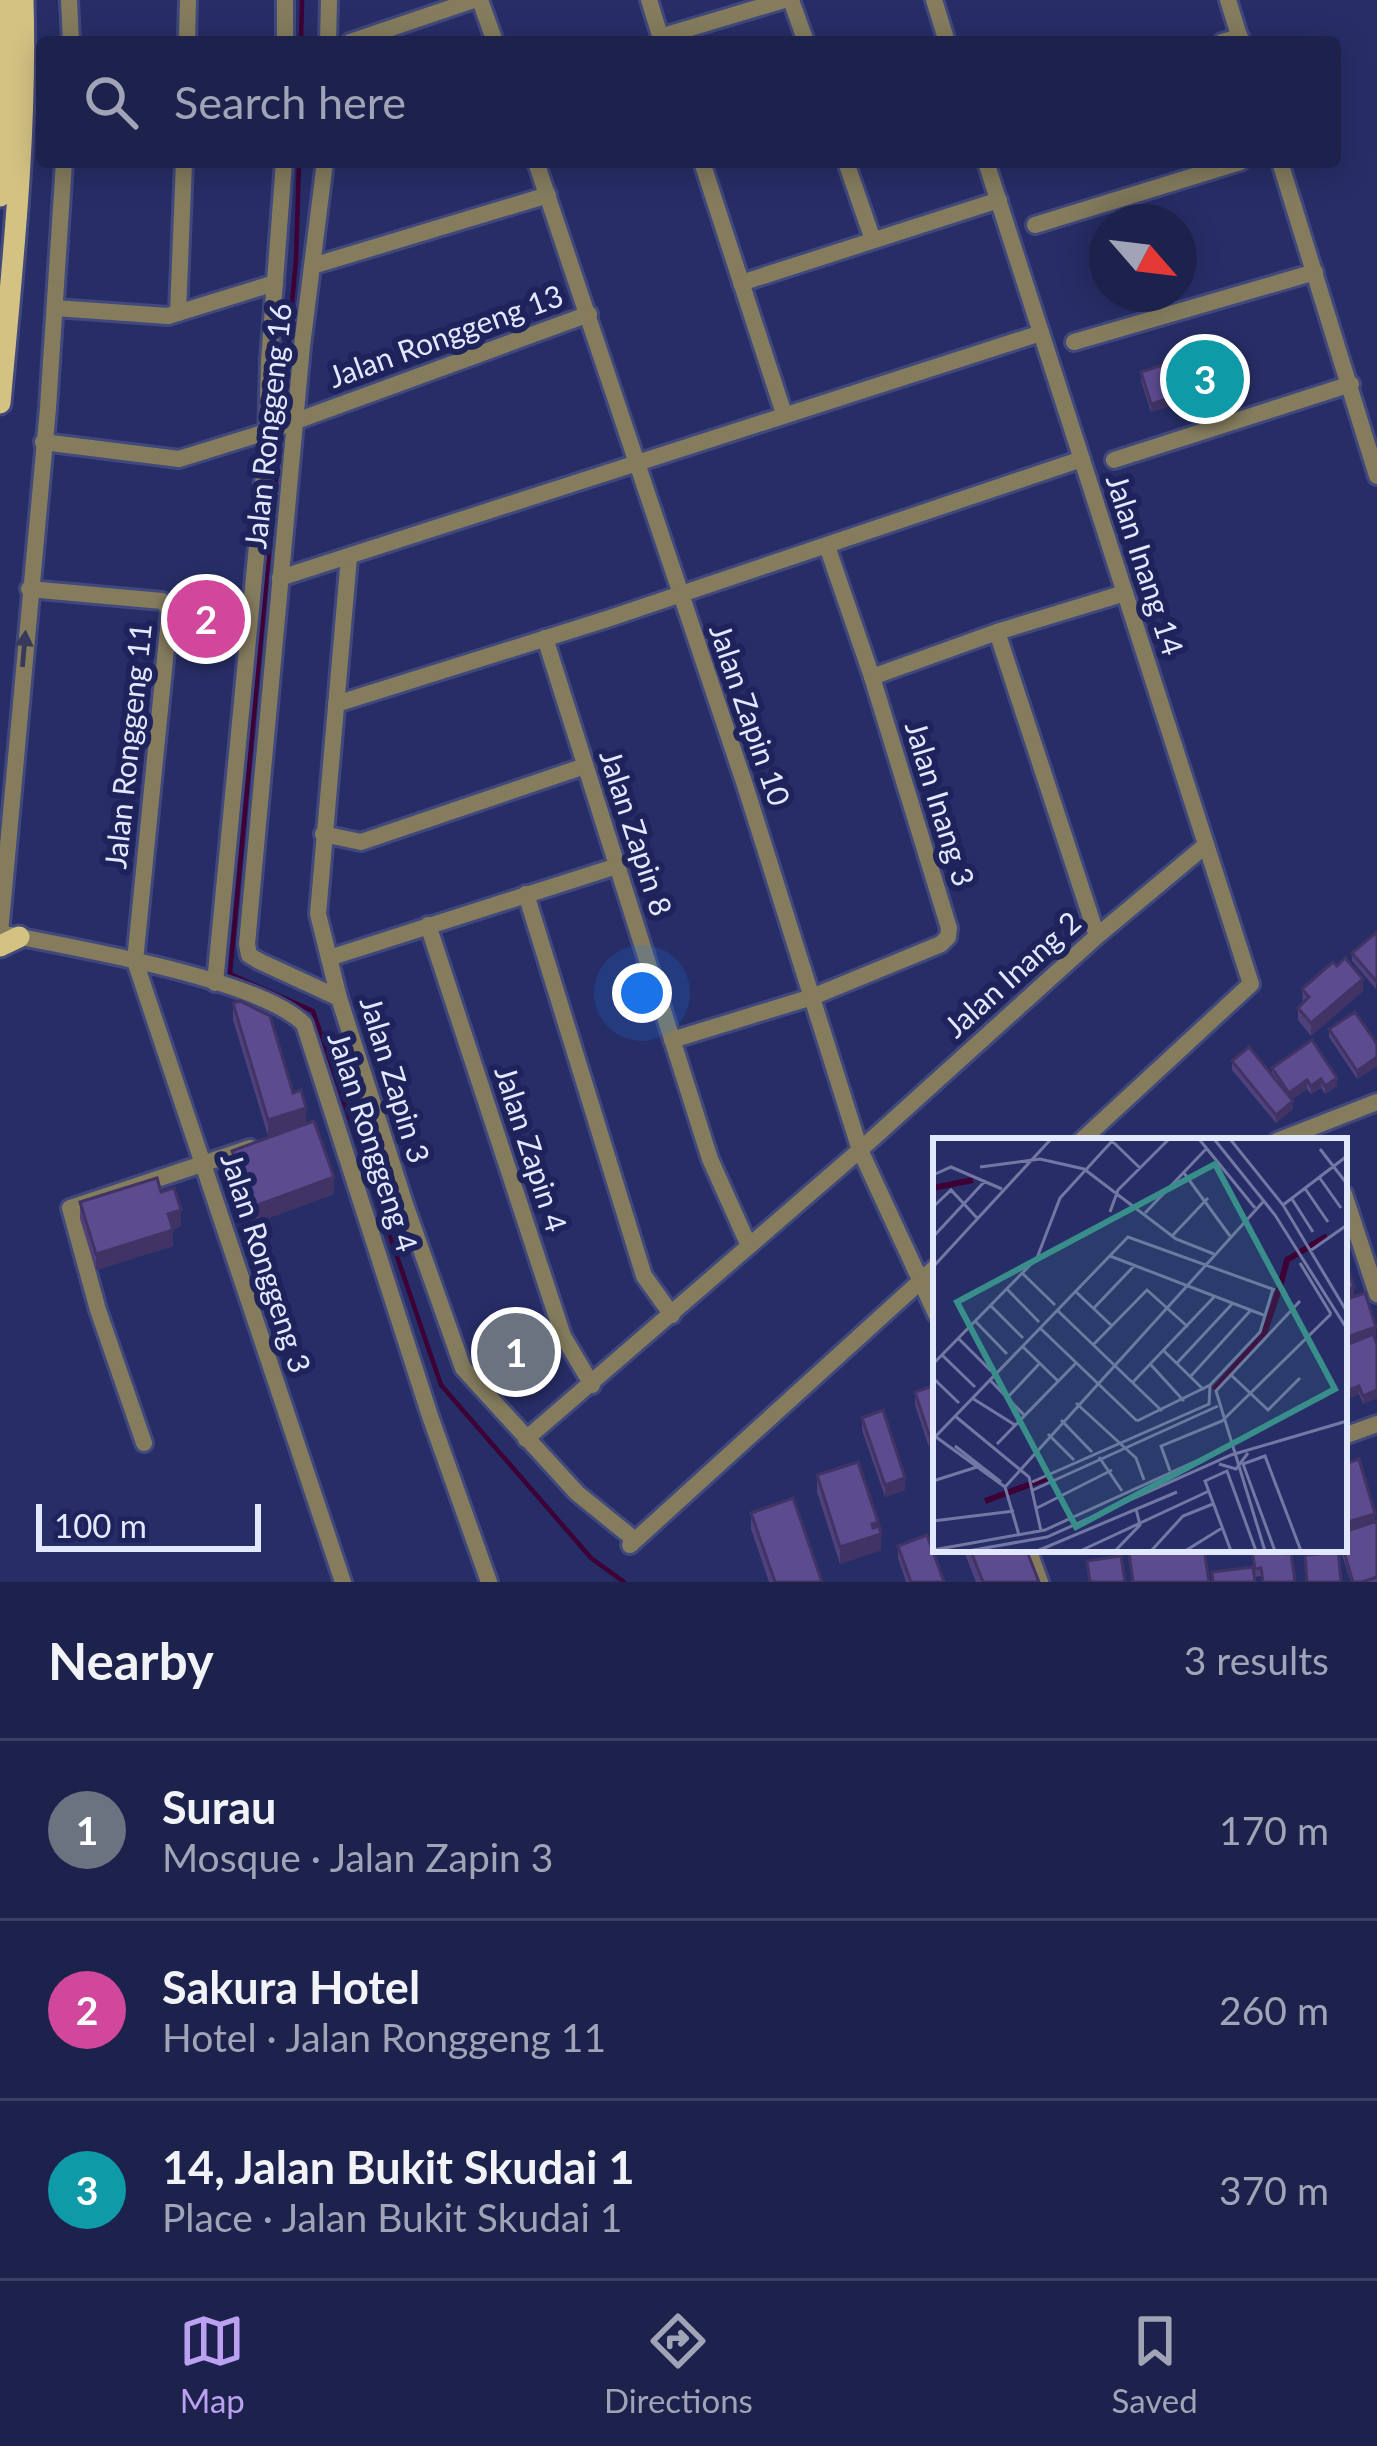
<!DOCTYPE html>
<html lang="en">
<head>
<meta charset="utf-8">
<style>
	:root { --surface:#1d224d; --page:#2a2f57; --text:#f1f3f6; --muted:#a0a4b6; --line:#3b3f65; --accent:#bca0f2 }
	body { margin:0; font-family:Lato,sans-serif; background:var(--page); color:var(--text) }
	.compass { position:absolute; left:1089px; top:204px; width:108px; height:108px; border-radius:50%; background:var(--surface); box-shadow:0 6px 30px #0003; rotate:118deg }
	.scale { position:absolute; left:36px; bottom:30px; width:225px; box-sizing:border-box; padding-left:12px; border:6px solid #e2e8fd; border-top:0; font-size:33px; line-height:42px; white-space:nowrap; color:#e2e8fd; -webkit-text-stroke:9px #1e245b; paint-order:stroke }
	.you { position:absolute; left:642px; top:993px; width:42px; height:42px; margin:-30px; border:9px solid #fff; border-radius:50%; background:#1a73e8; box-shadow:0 0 0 18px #1a73e833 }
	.badge { display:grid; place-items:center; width:78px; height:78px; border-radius:50%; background:var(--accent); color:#fff; font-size:39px; font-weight:700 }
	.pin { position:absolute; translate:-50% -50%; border:6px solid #fff; box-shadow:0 3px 12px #0006 }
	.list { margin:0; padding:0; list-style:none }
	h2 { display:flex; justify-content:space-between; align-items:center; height:156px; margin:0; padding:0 48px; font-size:51px }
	h2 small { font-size:39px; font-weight:400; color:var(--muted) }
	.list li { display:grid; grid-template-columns:78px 1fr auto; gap:36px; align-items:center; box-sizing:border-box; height:180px; padding:0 48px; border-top:3px solid var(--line) }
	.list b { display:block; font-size:45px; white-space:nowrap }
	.list p { margin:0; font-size:39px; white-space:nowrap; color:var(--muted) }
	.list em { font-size:39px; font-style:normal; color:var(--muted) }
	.icon { flex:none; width:66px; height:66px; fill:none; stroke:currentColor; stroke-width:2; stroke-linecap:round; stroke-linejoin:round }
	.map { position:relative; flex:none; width:1377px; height:1582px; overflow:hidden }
	.search { position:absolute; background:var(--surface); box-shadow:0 6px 30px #0003; left:36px; right:36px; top:36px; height:132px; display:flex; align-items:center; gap:30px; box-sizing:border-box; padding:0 42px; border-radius:12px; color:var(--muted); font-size:45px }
	.sheet { height:696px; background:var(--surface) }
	nav { display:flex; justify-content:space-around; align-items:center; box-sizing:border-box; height:168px; border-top:3px solid var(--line); background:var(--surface); font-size:33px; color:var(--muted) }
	nav a { display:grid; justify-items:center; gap:6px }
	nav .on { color:var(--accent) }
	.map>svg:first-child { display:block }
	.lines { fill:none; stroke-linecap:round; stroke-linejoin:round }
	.stream { stroke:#3e0136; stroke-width:4.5 }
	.minor-casing { stroke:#41487c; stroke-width:22 }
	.major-casing { stroke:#41487c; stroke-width:27 }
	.minor { stroke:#857c5e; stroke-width:16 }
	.major { stroke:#d4c283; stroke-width:21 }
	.wall { fill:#50407c }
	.shaded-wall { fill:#413465 }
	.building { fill:#5d4b90; stroke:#413465; stroke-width:3 }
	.oneway { fill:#383a5c }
	.labels { text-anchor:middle; stroke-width:12; stroke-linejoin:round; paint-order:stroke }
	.street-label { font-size:30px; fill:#e2e8fd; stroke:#1e245b }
	.inset-river { fill:none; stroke:#3e0136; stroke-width:6 }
	.inset-road { fill:none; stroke:#7278a3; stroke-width:3 }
	.view { fill:#398d8b; fill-opacity:0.15; stroke:#398d8b; stroke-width:6 }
	.inset-edge { fill:none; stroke:#e2e8fd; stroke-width:6 }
</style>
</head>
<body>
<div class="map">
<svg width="1377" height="1582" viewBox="0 0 1377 1582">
	<rect width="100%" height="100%" fill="#272e67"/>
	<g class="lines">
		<g class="stream">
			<polyline points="301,42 302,0"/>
			<polyline points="281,420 296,260 299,162"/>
			<polyline points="280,431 230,974 313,1011 441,1385 591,1558 624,1582"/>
		</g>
		<g class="minor-casing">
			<g id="minor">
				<polyline points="69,0 71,42"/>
				<polyline points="480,0 495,42"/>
				<polyline points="649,0 662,42"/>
				<polyline points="791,0 806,42"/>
				<polyline points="934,0 947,42"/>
				<polyline points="1228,0 1241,42"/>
				<polyline points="660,37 784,0"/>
				<polyline points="187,42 188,0"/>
				<polyline points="285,42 285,0"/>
				<polyline points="328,42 329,0"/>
				<polyline points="350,42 474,0"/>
				<polyline points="1222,42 1240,37"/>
				<polyline points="325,162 302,346 247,944 249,955 259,961 339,998"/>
				<polyline points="536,162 744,782 860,1150 936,1314"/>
				<polyline points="702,162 784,414"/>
				<polyline points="846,162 873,240"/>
				<polyline points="986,162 1251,984 1081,1141"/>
				<polyline points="1280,162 1377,476"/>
				<polyline points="1035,225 1240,162"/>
				<polyline points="312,266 548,195"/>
				<polyline points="741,283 999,200"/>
				<polyline points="55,308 168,316 275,283"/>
				<polyline points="178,313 184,162"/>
				<polyline points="1074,342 1315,272"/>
				<polyline points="43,442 179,459 266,432 589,314"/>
				<polyline points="1114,460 1351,384"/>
				<polyline points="349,557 318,914 339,998 406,1207 463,1368 577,1493 635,1540"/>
				<polyline points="280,578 1041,333"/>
				<polyline points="29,589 162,601 170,609 135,961 343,1582"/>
				<polyline points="997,632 1097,936"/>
				<polyline points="545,638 710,1159 749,1246"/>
				<polyline points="872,677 997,632 1125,593"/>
				<polyline points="336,704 607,619 1082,459"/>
				<polyline points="323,834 361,842 585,766"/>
				<polyline points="526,894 644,1276 672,1315"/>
				<polyline points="428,925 563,1336 592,1385"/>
				<path d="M0 933C69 947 258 978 304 1024L430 1416 489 1582"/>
				<polyline points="0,933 48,408 64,162"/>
				<polyline points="329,958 617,866"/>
				<polyline points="215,983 267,442 269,361 284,162"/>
				<polyline points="672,1040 812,997 941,944 948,937 949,928 872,677 827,546"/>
				<polyline points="1277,1141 1377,1102"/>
				<polyline points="1344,1194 1377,1294"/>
				<polyline points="1344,1436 1377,1424"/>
				<polyline points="526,1439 860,1150 1097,936 1206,845"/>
				<polyline points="144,1443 98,1310 70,1208 250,1148"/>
				<polyline points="630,1545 936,1267"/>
				<polyline points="1028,1549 1040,1582"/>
			</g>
		</g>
		<g class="major-casing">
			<g id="major">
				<polyline points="0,196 6,75 4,0"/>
				<path d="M0 403C12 269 27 135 23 0"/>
				<polyline points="0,946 19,937"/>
			</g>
		</g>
		<use href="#minor" class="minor"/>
		<use href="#major" class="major"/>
	</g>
	<g class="wall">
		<polygon points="1185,359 1224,391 1195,400 1185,368"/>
		<polygon points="1141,372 1183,402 1151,412 1141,381"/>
		<polygon points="1377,932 1376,989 1352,961 1352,953"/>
		<polygon points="1302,989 1363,991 1311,1036 1298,1020 1298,1008 1303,1003"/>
		<polygon points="233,1003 293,1093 334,1194 252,1224 232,1167 232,1151 298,1127 268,1136 233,1020"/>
		<polygon points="1329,1029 1377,1044 1377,1066 1357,1079 1329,1037"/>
		<polygon points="1312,1040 1337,1086 1325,1094 1321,1088 1311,1094 1307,1089 1292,1099 1293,1109 1276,1123 1232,1070 1232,1061 1272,1076 1272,1068"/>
		<polygon points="161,1192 181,1226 173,1229 173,1246 96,1270 80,1219 80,1202"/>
		<polygon points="1344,1300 1376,1336 1374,1336 1377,1344 1377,1398 1363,1404 1359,1394 1349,1398 1344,1387"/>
		<polygon points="936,1385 929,1447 915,1405 915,1392"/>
		<polygon points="862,1418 905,1490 885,1497 862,1430"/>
		<polygon points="817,1475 881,1550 840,1564 817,1492"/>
		<polygon points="751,1513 822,1582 769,1582 751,1529"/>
		<polygon points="1375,1522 1377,1582 1351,1582 1340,1549 1344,1549"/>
		<polygon points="898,1546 944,1582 906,1582 898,1558"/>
		<polygon points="963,1549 1026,1549 1039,1582 976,1582"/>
		<polygon points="1252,1550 1295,1582 1262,1582 1261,1576 1255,1577"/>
	</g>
	<g class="shaded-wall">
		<polygon points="1224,383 1224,391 1195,400 1195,392"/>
		<polygon points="1183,394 1183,402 1151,412 1151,404"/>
		<polygon points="1363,979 1363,991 1311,1036 1311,1023"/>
		<polygon points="1377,1057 1377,1066 1357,1079 1357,1071"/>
		<polygon points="1337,1078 1337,1086 1325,1094 1325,1086"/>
		<polygon points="1321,1079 1321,1088 1311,1094 1311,1086"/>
		<polygon points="1307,1080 1307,1089 1289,1101 1289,1093"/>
		<polygon points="1293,1101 1293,1109 1276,1123 1276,1115"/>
		<polygon points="306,1108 306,1124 268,1136 268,1120"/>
		<polygon points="334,1177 334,1194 252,1224 252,1207"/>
		<polygon points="181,1210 181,1226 168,1230 168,1214"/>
		<polygon points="173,1230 173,1246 96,1270 96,1254"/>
		<polygon points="1354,1287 1354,1295 1344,1299 1344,1291"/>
		<polygon points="1376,1327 1376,1336 1344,1346 1344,1338"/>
		<polygon points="1359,1386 1359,1394 1349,1398 1349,1390"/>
		<polygon points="1377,1390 1377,1398 1363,1404 1363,1396"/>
		<polygon points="936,1433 936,1445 929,1447 929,1435"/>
		<polygon points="905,1478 905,1490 885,1497 885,1485"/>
		<polygon points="1375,1514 1375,1522 1344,1531 1344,1523"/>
		<polygon points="878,1522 878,1535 881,1534 881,1550 840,1564 840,1547 872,1524"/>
	</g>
	<g class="building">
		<polygon points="1215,350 1224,383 1195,392 1185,359"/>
		<polygon points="1172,362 1183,394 1151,404 1141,372"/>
		<polygon points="1377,932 1377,980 1376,981 1352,953"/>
		<polygon points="1345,958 1363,979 1311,1023 1298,1008 1309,997 1302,989 1333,962 1337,966"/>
		<polygon points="240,1001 270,1016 293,1093 301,1090 306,1108 268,1120 233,1003"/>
		<polygon points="1355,1012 1377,1044 1377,1057 1357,1071 1329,1029"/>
		<polygon points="1312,1040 1337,1078 1325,1086 1321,1079 1311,1086 1307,1080 1289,1093 1272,1068"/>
		<polygon points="1249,1047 1293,1101 1276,1115 1232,1061"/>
		<polygon points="314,1121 334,1177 252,1207 232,1151"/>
		<polygon points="157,1178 161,1192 174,1188 181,1210 168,1214 173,1230 96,1254 80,1202"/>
		<polygon points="1344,1257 1354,1287 1344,1291"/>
		<polygon points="1365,1293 1376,1327 1344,1338 1344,1300"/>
		<polygon points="1373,1334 1377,1344 1377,1390 1363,1396 1359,1386 1349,1390 1344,1378 1344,1346"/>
		<polygon points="936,1385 936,1433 929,1435 915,1392"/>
		<polygon points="883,1410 905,1478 885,1485 862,1418"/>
		<polygon points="1359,1459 1375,1514 1344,1523 1344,1464"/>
		<polygon points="858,1462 878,1522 872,1524 873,1528 879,1526 881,1534 840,1547 817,1475"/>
		<polygon points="793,1498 822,1582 775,1582 751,1513"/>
		<polygon points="1377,1521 1377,1577 1362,1582 1353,1582 1343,1549 1344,1532"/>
		<polygon points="927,1535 944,1582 911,1582 898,1546"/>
		<polygon points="970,1549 1026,1549 1039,1582 983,1582"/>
		<polygon points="1161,1549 1204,1549 1209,1582 1133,1582 1129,1553"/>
		<polygon points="1286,1549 1287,1554 1291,1553 1295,1582 1263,1582 1261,1568 1255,1569 1252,1550"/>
		<polygon points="1319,1549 1338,1549 1341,1582 1307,1582 1305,1555 1319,1554"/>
		<polygon points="1121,1556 1125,1582 1090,1582 1087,1561"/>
		<polygon points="1253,1567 1255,1582 1213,1582 1212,1572"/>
	</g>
	<defs><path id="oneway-solid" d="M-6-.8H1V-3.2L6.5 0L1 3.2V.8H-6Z" transform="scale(3)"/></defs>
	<use class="oneway" href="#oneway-solid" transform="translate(24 649) rotate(-85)"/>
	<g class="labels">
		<g class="street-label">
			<text transform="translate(446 337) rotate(-20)" y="10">Jalan Ronggeng 13</text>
			<text transform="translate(269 426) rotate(-84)" y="10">Jalan Ronggeng 16</text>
			<text transform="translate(1144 565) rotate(72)" y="10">Jalan Inang 14</text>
			<text transform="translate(749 715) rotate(71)" y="10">Jalan Zapin 10</text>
			<text transform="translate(129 746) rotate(-84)" y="10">Jalan Ronggeng 11</text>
			<text transform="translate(939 804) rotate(73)" y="10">Jalan Inang 3</text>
			<text transform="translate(635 833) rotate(72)" y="10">Jalan Zapin 8</text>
			<text transform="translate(1013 975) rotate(-42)" y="10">Jalan Inang 2</text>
			<text transform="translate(394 1080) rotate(73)" y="10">Jalan Zapin 3</text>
			<text transform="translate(372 1142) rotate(72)" y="10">Jalan Ronggeng 4</text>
			<text transform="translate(530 1149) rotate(72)" y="10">Jalan Zapin 4</text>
			<text transform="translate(265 1263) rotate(72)" y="10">Jalan Ronggeng 3</text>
		</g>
	</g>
	<g transform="translate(933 1138)">
		<rect width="414" height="414" fill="#272e67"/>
		<path class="inset-river" d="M0 50 40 42M348 145 354 122 394 98M281 252 331 196 348 145M52 363 117 339"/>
		<path class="inset-road" d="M266 1 322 70M281 1 342 77 414 191M297 1 350 67 414 174M179 3 207 30M387 11 414 46M47 29 107 21 151 31 243 101 281 116M251 35 297 98M0 37 18 29 69 51M386 39 408 70M371 49 395 84M359 61 380 94M350 67 414 18M0 69 18 52 45 81M177 74 185 52 236 1M212 75 274 10M239 98 275 60M0 99 52 43M377 113 414 87M177 118 333 178M367 125 398 176M0 129 118 1M89 135 122 167M73 150 106 184M142 153 178 187M57 167 90 200M160 171 201 128M124 172 229 273M42 183 74 216M107 190 204 283M25 200 58 233M161 206 214 152 255 189M89 208 125 243M231 213 271 252M9 217 42 249M244 225 300 165M0 226 104 120 127 60 181 1M218 227 251 263M297 236 335 272 367 240M257 239 318 172M0 240 26 265M57 242 92 278M200 244 282 158M39 260 82 287M74 260 107 225M143 265 203 320 211 342M22 278 96 339 108 393M128 282 159 314M204 283 277 247 327 194 340 151M115 296 141 322M2 299 195 99 342 152M3 299 72 349 86 397M64 306 143 225M22 308 68 344M166 319 189 353M286 326 303 331 315 315M237 333 228 308 289 283 398 176M0 343 44 329M99 344 276 266 277 247M72 349 330 64M100 352 285 268M104 370 179 332M0 383 81 373M0 412 112 392 296 308M35 413 114 399 298 317 414 283M104 413 244 354M147 413 276 353M182 413 207 387 203 371M218 413 250 378 280 366M252 413 289 390M298 413 272 343 294 333 323 413M332 413 283 253 367 163M342 413 310 326 332 318 368 413"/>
		<path class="view" d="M282 26 402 251 143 389 24 164Z"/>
		<rect width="414" height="414" class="inset-edge"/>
	</g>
</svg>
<svg class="compass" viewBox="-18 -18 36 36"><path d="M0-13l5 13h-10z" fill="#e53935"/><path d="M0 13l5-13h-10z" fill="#a0a4b6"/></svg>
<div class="scale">100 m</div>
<div class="you"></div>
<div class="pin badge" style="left:516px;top:1352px;background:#6b7280">1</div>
<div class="pin badge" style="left:206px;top:619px;background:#d1479c">2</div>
<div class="pin badge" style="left:1205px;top:379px;background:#0f9aa8">3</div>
<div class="search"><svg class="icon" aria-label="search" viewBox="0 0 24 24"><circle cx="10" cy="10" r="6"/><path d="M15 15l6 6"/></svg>Search here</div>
</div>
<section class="sheet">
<h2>Nearby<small>3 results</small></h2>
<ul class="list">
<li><span class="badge" style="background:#6b7280">1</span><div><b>Surau</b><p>Mosque · Jalan Zapin 3</p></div><em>170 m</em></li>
<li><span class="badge" style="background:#d1479c">2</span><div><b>Sakura Hotel</b><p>Hotel · Jalan Ronggeng 11</p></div><em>260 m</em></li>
<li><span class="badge" style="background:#0f9aa8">3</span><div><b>14, Jalan Bukit Skudai 1</b><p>Place · Jalan Bukit Skudai 1</p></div><em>370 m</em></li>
</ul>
</section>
<nav>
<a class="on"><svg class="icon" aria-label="map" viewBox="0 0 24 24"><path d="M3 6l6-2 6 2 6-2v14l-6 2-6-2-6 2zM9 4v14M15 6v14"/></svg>Map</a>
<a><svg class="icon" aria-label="directions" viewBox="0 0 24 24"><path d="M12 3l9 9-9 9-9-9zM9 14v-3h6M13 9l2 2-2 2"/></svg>Directions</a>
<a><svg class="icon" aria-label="saved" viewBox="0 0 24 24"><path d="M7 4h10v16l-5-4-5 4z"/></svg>Saved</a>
</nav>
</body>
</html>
